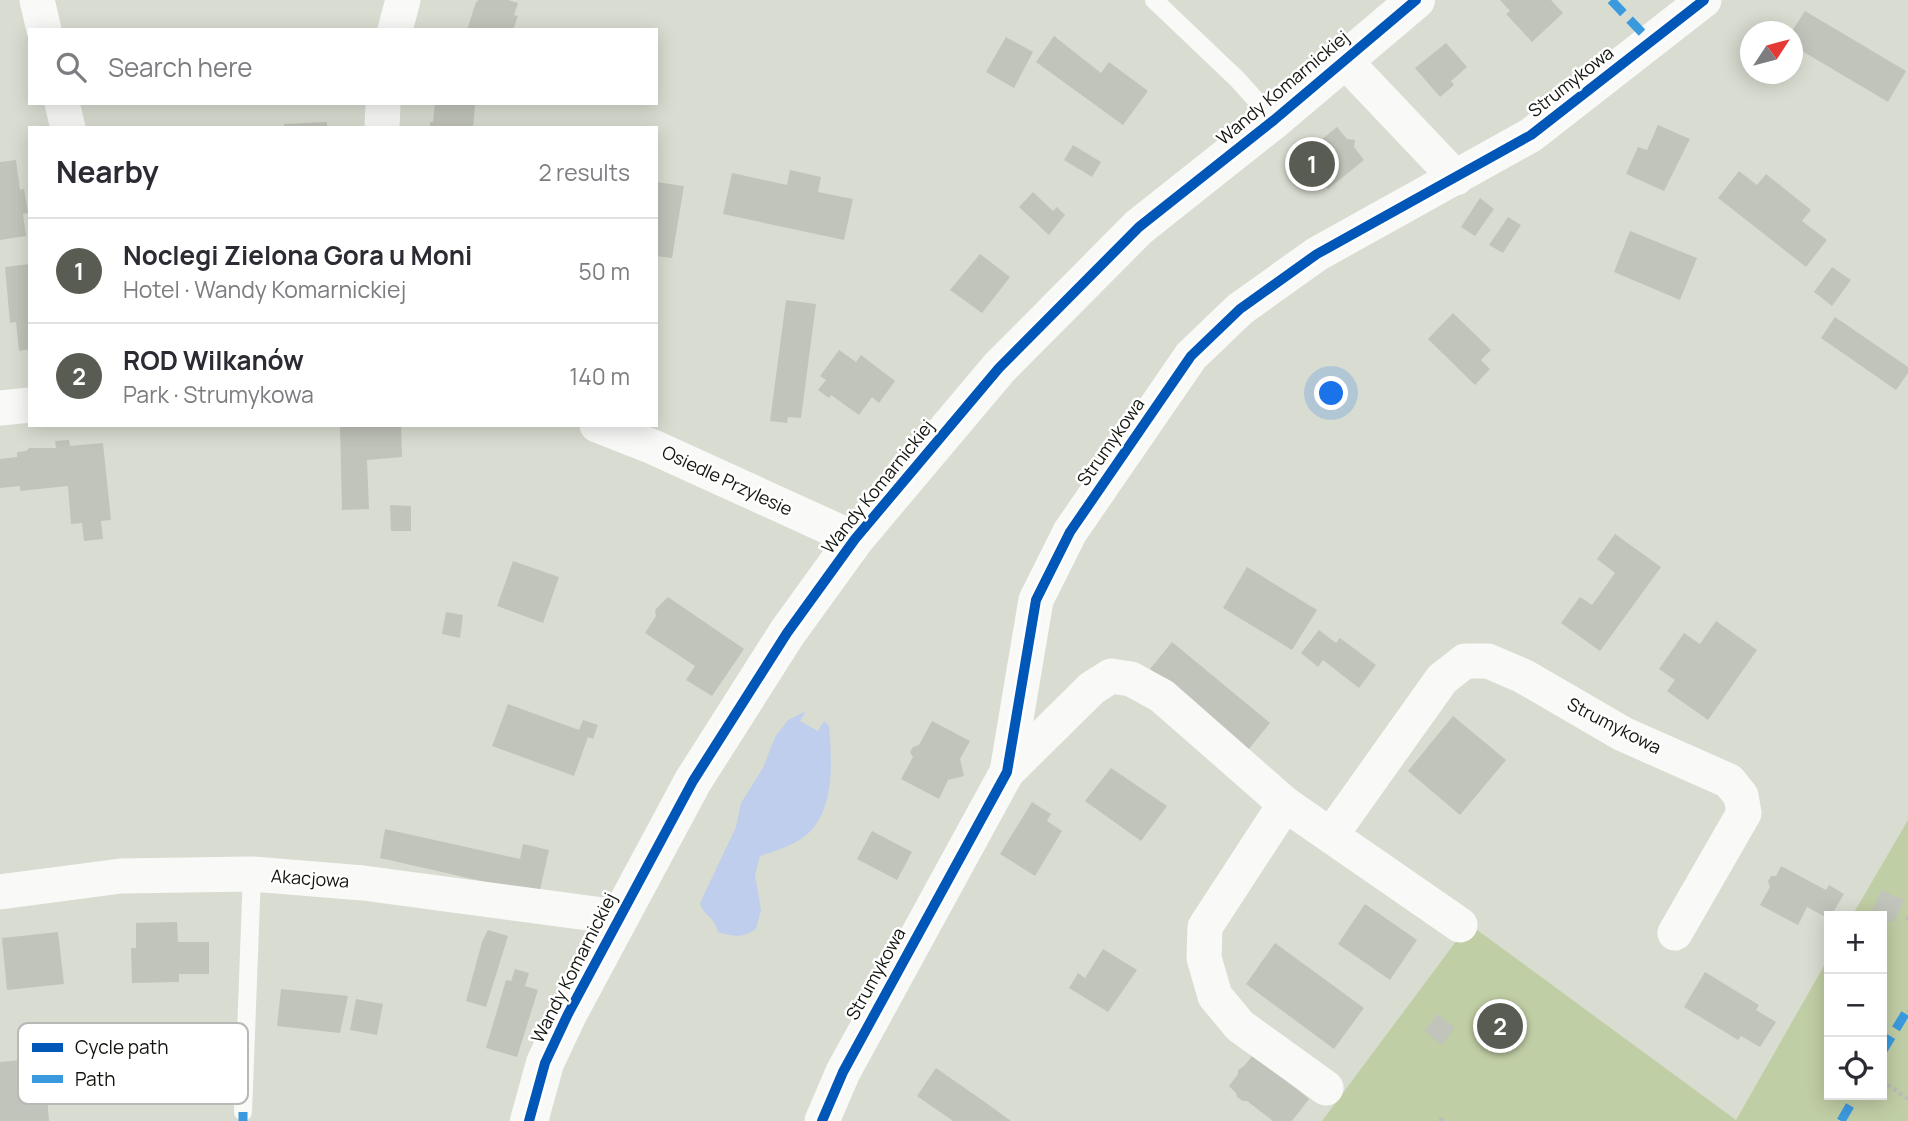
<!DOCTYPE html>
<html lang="en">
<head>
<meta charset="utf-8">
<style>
	:root { --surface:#fff; --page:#f2f2f3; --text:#2b2b33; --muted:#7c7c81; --line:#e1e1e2; --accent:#585c52 }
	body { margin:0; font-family:Manrope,sans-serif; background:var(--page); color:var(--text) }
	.controls { position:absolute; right:21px; bottom:21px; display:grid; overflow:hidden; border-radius:0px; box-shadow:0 4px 18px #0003 }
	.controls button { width:63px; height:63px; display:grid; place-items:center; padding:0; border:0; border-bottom:2px solid var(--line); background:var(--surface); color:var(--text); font:35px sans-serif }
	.compass { position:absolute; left:1740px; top:21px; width:63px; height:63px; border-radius:50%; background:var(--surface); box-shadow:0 4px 18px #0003; rotate:54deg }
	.you { position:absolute; left:1332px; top:394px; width:24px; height:24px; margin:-18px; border:5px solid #fff; border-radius:50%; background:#1a73e8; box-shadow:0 0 0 10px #1a73e833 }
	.badge { display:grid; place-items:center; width:46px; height:46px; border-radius:50%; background:var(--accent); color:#fff; font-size:23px; font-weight:700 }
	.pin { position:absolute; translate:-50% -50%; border:4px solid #fff; box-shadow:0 2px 7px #0006 }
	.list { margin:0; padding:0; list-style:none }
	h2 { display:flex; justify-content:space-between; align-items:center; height:91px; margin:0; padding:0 28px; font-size:30px }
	h2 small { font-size:23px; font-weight:400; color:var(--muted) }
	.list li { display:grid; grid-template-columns:46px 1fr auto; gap:21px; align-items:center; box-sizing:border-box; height:105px; padding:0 28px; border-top:2px solid var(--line) }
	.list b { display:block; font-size:26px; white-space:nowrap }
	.list p { margin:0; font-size:23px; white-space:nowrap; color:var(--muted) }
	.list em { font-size:23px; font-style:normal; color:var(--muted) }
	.icon { flex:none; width:38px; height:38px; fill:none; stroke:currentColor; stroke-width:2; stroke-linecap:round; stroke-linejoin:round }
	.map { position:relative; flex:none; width:1908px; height:1121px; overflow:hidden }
	.search { position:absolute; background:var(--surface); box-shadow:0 4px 18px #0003; left:28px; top:28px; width:630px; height:77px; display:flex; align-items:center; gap:18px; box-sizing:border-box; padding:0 24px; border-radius:0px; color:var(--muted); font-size:26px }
	.panel { position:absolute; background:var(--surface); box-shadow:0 4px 18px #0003; left:28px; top:126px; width:630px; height:301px; border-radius:0px }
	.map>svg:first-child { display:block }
	.green { fill:#c0cea5 }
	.water { fill:#beceec }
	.building { fill:#c1c4ba }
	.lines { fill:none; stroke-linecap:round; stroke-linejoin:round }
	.path { stroke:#bcbdb9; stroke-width:4.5; stroke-dasharray:3.5 3.5; stroke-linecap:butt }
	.lane { stroke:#f9faf8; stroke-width:18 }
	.street { stroke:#f9faf8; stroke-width:35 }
	.secondary { stroke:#f9faf8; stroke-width:38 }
	.quiet { stroke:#3b9ade; stroke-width:9; stroke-dasharray:18 9; stroke-linecap:butt }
	.cycleway-casing { stroke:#fff; stroke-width:15 }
	.cycleway { stroke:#0057b8; stroke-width:10 }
	.labels { text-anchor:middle; stroke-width:5; stroke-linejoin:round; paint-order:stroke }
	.street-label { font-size:18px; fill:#13160e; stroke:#fff }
	.key { fill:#fff; stroke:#b8b9b7; stroke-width:2 }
	.key-label { font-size:19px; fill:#13160e }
</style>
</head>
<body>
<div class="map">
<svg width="1908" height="1121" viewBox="0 0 1908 1121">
	<rect width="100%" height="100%" fill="#d9ddd1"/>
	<polygon class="green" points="1908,820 1908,1121 1322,1121 1469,924 1736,1120 1829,957 1829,1095 1882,1095 1882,916 1852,916"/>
	<path class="water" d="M806 711 800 721 818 731 824 721 829 726C832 762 836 816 801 839 788 847 773 852 760 856L755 875 761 910 756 929C742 938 734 937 718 932 713 914 704 917 700 903L736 827 741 803 763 768 775 737 788 720Z"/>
	<g class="building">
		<polygon points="479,0 508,0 518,3 514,15 518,16 513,30 467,30 476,2"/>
		<polygon points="1500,0 1551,0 1563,13 1532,42 1506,14 1510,11"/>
		<polygon points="1805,11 1906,71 1888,102 1792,45 1792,31"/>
		<polygon points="1054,36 1101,73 1109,62 1148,91 1123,125 1036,62"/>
		<polygon points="1006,37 1033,52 1014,88 986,72"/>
		<polygon points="1446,43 1467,67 1451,81 1454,85 1440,97 1415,68"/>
		<polygon points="435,103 475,105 473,128 430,128 430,122 433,122"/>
		<polygon points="327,122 327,128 284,128 284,124"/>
		<polygon points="1658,125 1690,139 1664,191 1626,174 1638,147 1647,150"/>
		<polygon points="1337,127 1347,139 1355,140 1354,147 1364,160 1328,189 1318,178 1309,185 1292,164"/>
		<polygon points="1073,145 1101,162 1092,177 1064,160"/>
		<polygon points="16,160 20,190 24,189 28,213 23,214 26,236 0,240 0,162"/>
		<polygon points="790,170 821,177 818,192 853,199 844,240 723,214 732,173 787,185"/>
		<polygon points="1739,171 1757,185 1766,174 1811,210 1802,221 1827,240 1806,267 1718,198"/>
		<polygon points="656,182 684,186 672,258 656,256"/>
		<polygon points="1033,192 1053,211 1057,207 1065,215 1049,235 1019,207"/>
		<polygon points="1480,198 1494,209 1475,236 1461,227"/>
		<polygon points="1508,217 1521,225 1503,253 1489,245"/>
		<polygon points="1630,231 1697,258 1680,300 1614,272"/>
		<polygon points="980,254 1010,277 982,313 950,290"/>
		<polygon points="30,264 30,349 19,351 16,322 10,323 5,267"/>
		<polygon points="1832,267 1851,280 1832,306 1814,292"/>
		<polygon points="786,300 816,304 801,418 788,417 787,423 770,421"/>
		<polygon points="1453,313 1491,350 1481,360 1490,369 1475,385 1428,339"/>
		<polygon points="1835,317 1908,367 1908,373 1896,390 1821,338"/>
		<polygon points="839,350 856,362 861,355 895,381 879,403 872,397 859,415 831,395 829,398 818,390 826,380 820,376"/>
		<polygon points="340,425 401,425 402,457 367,460 369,509 342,510"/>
		<polygon points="69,440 70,446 103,443 111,520 101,521 103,539 84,541 82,523 71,524 68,486 20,491 20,486 0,488 0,459 17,457 17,452 26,451 29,448 56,448 55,441"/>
		<polygon points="390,505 411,506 411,531 391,531"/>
		<polygon points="1615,534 1661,567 1600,651 1561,623 1580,597 1592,605 1615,573 1597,559"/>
		<polygon points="513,561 559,577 543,623 497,606"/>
		<polygon points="1247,567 1317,610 1292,650 1223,608"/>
		<polygon points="668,597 744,649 712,696 686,680 695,666 645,633 656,616 655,610"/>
		<polygon points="446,612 463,615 460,638 442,634"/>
		<polygon points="1716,621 1757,650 1708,720 1667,691 1675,680 1659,669 1684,633 1700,644"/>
		<polygon points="1319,630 1336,643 1340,638 1376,665 1359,688 1323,660 1318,667 1301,653"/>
		<polygon points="1172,642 1270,723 1248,750 1150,669"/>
		<polygon points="508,704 579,730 583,720 598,725 593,739 588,737 574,776 492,746"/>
		<polygon points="1453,716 1506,760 1460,815 1408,771"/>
		<polygon points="932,721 970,741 960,759 964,776 948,780 939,799 901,779 913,757 910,752 913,747 919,745"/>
		<polygon points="1111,768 1167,806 1141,841 1085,801"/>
		<polygon points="1032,802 1051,814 1047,821 1062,831 1035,876 1000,854"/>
		<polygon points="385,829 520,859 523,844 549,850 539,894 380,858"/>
		<polygon points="872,831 912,852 897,880 857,859"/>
		<polygon points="1781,866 1826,890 1829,885 1844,894 1829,919 1807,907 1798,925 1760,905 1770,887 1768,881 1771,876 1776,876"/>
		<polygon points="1881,890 1904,900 1894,923 1882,918 1882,916 1871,914"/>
		<polygon points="1365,904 1417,940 1390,980 1338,944"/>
		<polygon points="177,922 178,942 209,942 209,974 179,974 179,982 132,983 131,948 136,948 136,923"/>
		<polygon points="488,930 508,936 486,1007 466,1001 482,942"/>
		<polygon points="58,932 64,984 7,990 2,938"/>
		<polygon points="1275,943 1364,1008 1334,1049 1246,984"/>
		<polygon points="1103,949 1137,970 1108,1012 1069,988 1078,973 1085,978"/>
		<polygon points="515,969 529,973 525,986 538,990 517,1057 486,1048 506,980 511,981"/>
		<polygon points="1705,972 1759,1005 1756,1010 1776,1022 1760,1047 1741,1036 1738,1040 1684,1007"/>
		<polygon points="281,989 348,996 340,1033 277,1026"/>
		<polygon points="356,999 383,1004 377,1035 350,1030"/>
		<polygon points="1437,1014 1455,1028 1442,1045 1424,1031"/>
		<polygon points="1254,1054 1309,1099 1292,1121 1273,1121 1247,1101 1243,1101 1237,1097 1236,1093 1229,1086 1238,1074 1238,1070 1244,1066"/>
		<polygon points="44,1058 49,1121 0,1121 0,1062"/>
		<polygon points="936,1068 989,1105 1011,1121 953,1121 917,1096"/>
	</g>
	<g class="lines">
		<g class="path">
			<polyline points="1906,918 1908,919"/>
			<polyline points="1907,1011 1908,1011"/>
			<polyline points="1885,1032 1892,1036"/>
			<polyline points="1882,1081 1908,1099"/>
			<polyline points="1846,1113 1851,1116"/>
			<polyline points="1441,1121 1442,1117"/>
		</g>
		<g class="lane">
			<polyline points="1154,0 1237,79 1274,120"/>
			<polyline points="243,1112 252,874"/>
		</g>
		<g class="street">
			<polyline points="37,0 44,30"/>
			<polyline points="395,30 403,0"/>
			<polyline points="1344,60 1456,178"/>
			<polyline points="62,103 68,128"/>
			<polyline points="382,128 383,103"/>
			<polyline points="0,408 30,405"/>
			<polyline points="597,425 653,447 855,539"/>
			<polyline points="1007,772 1092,688 1111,676 1131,679 1162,696 1285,804 1460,925"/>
			<polyline points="1285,804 1205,927 1204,958 1215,996 1240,1026 1326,1088"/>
			<polyline points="1331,835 1442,679 1465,661 1488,661 1523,676 1623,734 1729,781 1741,796 1744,813 1675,933"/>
			<polyline points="0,892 121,876 252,874 363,883 618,917"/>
			<polyline points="822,1121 843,1072 1007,772 1036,600 1070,532 1191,356 1240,309 1317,254 1531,135 1704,0"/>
		</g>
		<polyline class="secondary" points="529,1121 545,1063 568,1014 693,781 787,633 855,539 999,368 1139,227 1274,120 1416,0"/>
		<g class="quiet">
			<polyline points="1611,0 1651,42"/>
			<polyline points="1882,1052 1908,1009"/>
			<polyline points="243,1121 243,1112"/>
			<polyline points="1841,1121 1856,1095"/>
		</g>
		<g class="cycleway-casing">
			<g id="cycleway">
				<polyline points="529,1121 545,1063 568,1014 693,781 787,633 855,539 999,368 1139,227 1274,120 1416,0"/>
				<polyline points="822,1121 843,1072 1007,772 1036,600 1070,532 1191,356 1240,309 1317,254 1531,135 1704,0"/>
			</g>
		</g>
		<use href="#cycleway" class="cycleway"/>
	</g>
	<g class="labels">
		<g class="street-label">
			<text transform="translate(1571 82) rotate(-38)" y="6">Strumykowa</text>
			<text transform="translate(1283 88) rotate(-40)" y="6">Wandy Komarnickiej</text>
			<text transform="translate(1111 442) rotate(-55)" y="6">Strumykowa</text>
			<text transform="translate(727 481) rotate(25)" y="6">Osiedle Przylesie</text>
			<text transform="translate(878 487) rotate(-51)" y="6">Wandy Komarnickiej</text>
			<text transform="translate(1614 726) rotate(27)" y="6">Strumykowa</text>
			<text transform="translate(310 879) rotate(4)" y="6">Akacjowa</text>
			<text transform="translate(574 968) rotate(-63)" y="6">Wandy Komarnickiej</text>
			<text transform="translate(876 974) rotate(-61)" y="6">Strumykowa</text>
		</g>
	</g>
	<rect x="18" y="1023" width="230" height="81" rx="10" class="key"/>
	<rect x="32" y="1043" width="31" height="9" fill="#0057b8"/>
	<rect x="32" y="1075" width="31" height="8" fill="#3b9ade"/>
	<g class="key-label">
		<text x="75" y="1054">Cycle path</text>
		<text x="75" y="1086">Path</text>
	</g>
</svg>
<div class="controls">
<button>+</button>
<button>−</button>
<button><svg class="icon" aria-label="locate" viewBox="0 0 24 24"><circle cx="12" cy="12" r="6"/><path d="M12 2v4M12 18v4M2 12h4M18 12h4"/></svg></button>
</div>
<svg class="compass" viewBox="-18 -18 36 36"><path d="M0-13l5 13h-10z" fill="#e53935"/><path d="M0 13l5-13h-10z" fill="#7c7c81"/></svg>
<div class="you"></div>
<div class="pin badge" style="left:1312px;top:164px">1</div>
<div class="pin badge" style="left:1500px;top:1026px">2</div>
<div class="search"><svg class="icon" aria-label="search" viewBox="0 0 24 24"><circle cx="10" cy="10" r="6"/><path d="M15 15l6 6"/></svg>Search here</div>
<section class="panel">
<h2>Nearby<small>2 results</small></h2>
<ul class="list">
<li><span class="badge">1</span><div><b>Noclegi Zielona Gora u Moni</b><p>Hotel · Wandy Komarnickiej</p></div><em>50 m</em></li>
<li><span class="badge">2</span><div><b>ROD Wilkanów</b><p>Park · Strumykowa</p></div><em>140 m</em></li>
</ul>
</section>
</div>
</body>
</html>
